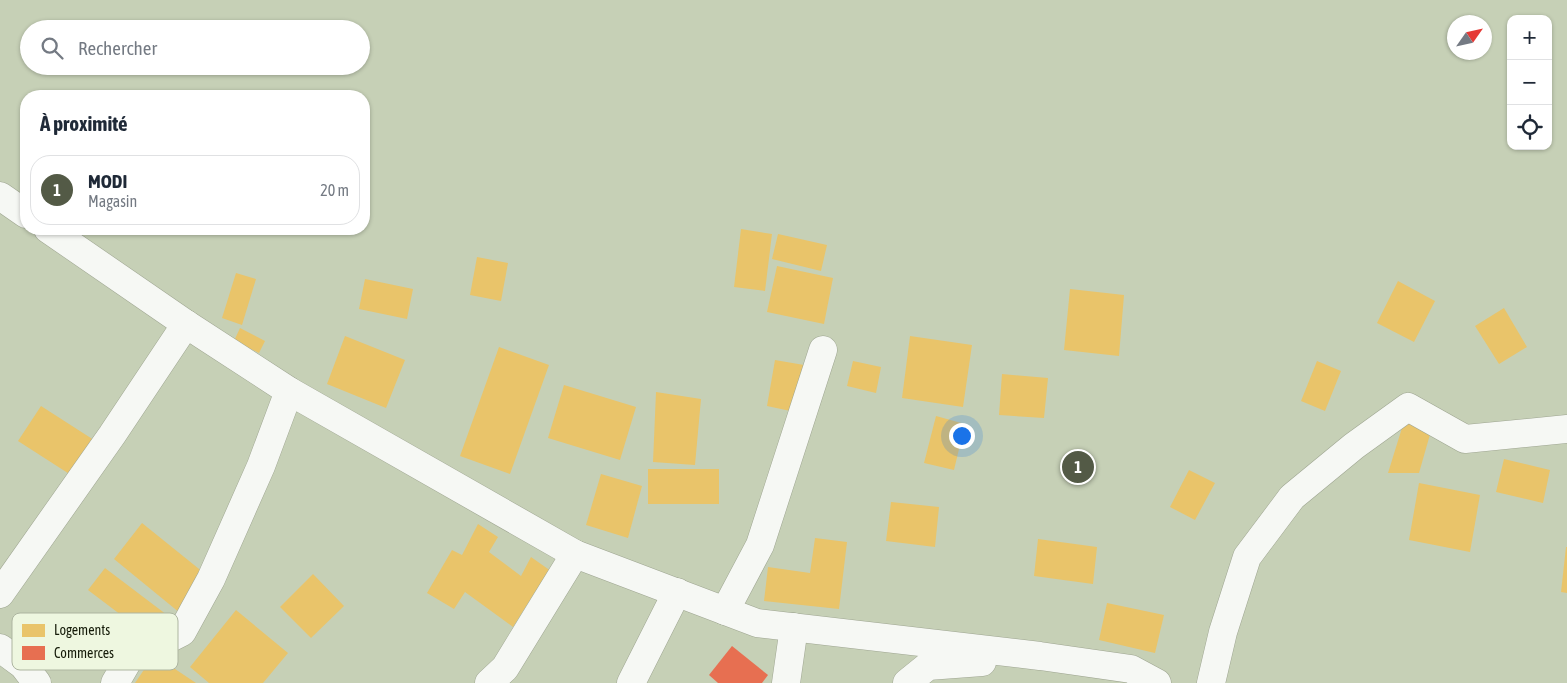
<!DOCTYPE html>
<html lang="fr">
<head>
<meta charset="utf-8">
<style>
	:root { --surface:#fff; --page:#f6f6f7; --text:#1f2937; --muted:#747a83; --line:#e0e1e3; --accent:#535a46 }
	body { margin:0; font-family:"Asap Condensed",sans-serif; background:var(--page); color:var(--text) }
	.controls { position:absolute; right:15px; top:15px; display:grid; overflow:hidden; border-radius:10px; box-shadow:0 1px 4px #0004 }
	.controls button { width:45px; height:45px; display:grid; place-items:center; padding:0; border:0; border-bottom:1px solid var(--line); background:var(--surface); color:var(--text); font:25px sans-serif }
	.compass { position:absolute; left:1447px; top:15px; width:45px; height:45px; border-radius:50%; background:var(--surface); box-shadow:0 1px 4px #0004; rotate:56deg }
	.you { position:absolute; left:961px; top:435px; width:18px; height:18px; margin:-12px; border:4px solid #fff; border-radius:50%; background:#1a73e8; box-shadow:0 0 0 8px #1a73e833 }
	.badge { display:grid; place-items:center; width:32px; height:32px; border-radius:50%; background:var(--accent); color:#fff; font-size:16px; font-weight:700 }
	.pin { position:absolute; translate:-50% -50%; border:2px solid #fff; box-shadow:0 1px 5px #0006 }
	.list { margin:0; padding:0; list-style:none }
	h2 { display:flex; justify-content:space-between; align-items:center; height:65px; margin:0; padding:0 20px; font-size:21px }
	h2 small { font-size:16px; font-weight:400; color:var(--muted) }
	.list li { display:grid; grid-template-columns:32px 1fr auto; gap:15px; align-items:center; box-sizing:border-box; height:70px; margin:0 10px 10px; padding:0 10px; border:1px solid var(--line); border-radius:20px }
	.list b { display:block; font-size:19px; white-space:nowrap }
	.list p { margin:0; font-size:16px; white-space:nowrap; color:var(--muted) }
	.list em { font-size:16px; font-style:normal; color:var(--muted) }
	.icon { flex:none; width:28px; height:28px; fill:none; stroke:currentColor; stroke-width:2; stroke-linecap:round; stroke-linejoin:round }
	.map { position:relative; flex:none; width:1567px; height:683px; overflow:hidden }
	.search { position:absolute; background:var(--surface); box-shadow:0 1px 4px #0004; left:20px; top:20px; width:350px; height:55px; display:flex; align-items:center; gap:12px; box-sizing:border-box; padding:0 18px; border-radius:28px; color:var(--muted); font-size:19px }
	.panel { position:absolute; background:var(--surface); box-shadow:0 1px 4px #0004; left:20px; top:90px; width:350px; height:145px; border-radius:20px }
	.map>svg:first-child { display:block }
	.homes { fill:#e9c46a }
	.shops { fill:#e76f51 }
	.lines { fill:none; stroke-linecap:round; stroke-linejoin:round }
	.minor-casing { stroke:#9ea591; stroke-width:29 }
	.minor { stroke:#f6f8f4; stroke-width:28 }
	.key { fill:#eef7e0; stroke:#adb5a0; stroke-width:1 }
	.key-label { font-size:14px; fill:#151b09 }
</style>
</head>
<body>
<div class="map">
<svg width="1567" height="683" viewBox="0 0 1567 683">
	<rect width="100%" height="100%" fill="#c6d0b6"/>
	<g class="homes">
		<polygon points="741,229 772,234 765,291 734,287"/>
		<polygon points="778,234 827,245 821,271 772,259"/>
		<polygon points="477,257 508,263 501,301 470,295"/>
		<polygon points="777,266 833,278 824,324 767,312"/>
		<polygon points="236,273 256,279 242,325 222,318"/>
		<polygon points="365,279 413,289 407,319 359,309"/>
		<polygon points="1398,281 1435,301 1414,342 1377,323"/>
		<polygon points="1070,289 1124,295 1119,356 1064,350"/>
		<polygon points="1504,308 1527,347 1499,364 1475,326"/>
		<polygon points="240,328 265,341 259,353 234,341"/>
		<polygon points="345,336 405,360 386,408 327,384"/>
		<polygon points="910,336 972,345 963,407 902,398"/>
		<polygon points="499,347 549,365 510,474 460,456"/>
		<polygon points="775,360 804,365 795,412 767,406"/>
		<polygon points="853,361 881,367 876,393 847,386"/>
		<polygon points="1317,361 1341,371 1325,411 1301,401"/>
		<polygon points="1002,374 1048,378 1044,418 999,415"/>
		<polygon points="564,385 636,407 620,460 548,438"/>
		<polygon points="656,392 701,399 695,465 653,462"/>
		<polygon points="41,406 97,442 74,477 18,441"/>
		<polygon points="1406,415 1433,424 1419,473 1388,473"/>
		<polygon points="936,416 965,424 954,470 924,463"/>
		<polygon points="1504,459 1550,470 1543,503 1496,492"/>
		<rect x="648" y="469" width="71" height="35"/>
		<polygon points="1189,470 1215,483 1195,520 1170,507"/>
		<polygon points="601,474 642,486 628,538 586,525"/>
		<polygon points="1419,483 1480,495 1470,552 1409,540"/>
		<polygon points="891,502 939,507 935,547 886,541"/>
		<polygon points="142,523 209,577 180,613 114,559"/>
		<polygon points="478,524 498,537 489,552 521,576 531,557 558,576 543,600 535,592 513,627 465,592 454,609 427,593 452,550 462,555"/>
		<polygon points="815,538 847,542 839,609 764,601 768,567 810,573"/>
		<polygon points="1038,539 1097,547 1093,584 1034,576"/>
		<polygon points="1566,547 1567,547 1567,593 1561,592"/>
		<polygon points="105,568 171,618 154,640 88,590"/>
		<polygon points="313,574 344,606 311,638 280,607"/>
		<polygon points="1107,603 1164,615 1155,653 1099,640"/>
		<polygon points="236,610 288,653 263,683 209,683 190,667"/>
		<polygon points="154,655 196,683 135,683"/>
	</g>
	<polygon class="shops" points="732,646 768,675 762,683 718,683 709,675"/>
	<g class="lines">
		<g class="minor-casing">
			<g id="minor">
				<polyline points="0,196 26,214"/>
				<polyline points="48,229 186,324 289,391 575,554 757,623 1040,656 1131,669 1157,683"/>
				<polyline points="0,594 112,435 186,324"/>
				<polyline points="725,611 760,545 823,350"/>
				<polyline points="0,648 23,665 37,683"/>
				<polyline points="115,683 129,659 182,632 211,579 261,466 289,391"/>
				<polyline points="489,683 505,668 575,554"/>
				<polyline points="631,683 677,592"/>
				<polyline points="786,683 794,627"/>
				<polyline points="907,683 928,666 982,662"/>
				<polyline points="1211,683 1223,632 1247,557 1292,497 1354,446 1408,407 1465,439 1567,429"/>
			</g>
		</g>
		<use href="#minor" class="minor"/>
	</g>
	<rect x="12" y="613" width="166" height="57" rx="8" class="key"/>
	<rect x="22" y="624" width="23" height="13" fill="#e9c46a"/>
	<rect x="22" y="646" width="23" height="14" fill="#e76f51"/>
	<g class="key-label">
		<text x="54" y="635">Logements</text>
		<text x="54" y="658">Commerces</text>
	</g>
</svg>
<div class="controls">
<button>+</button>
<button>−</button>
<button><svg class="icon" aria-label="locate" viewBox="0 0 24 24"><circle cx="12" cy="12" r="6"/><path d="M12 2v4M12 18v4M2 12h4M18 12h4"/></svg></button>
</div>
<svg class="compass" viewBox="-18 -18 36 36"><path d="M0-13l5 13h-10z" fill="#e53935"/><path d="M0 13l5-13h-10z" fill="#747a83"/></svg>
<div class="you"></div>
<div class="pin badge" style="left:1078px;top:467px">1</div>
<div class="search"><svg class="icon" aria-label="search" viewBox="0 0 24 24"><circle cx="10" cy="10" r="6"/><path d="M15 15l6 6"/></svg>Rechercher</div>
<section class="panel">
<h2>À proximité<small></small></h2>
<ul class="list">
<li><span class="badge">1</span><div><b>MODI</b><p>Magasin</p></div><em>20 m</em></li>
</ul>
</section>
</div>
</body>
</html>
